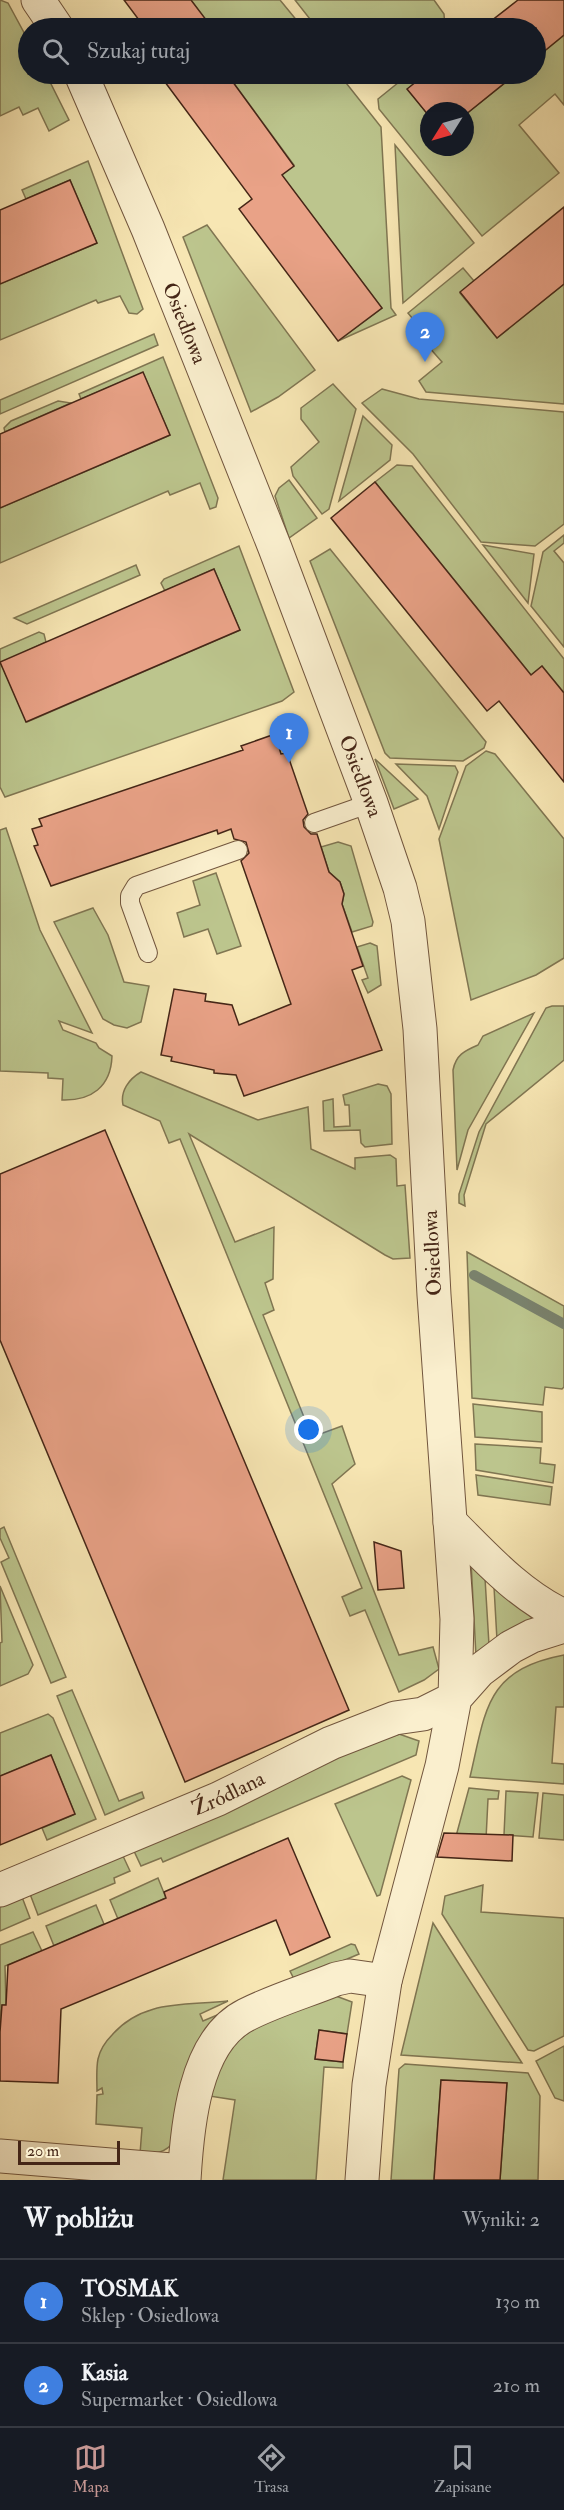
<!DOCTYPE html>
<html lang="pl">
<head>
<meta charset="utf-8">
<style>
	:root { --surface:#171b24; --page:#20242c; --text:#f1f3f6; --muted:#9ea1a6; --line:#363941; --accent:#c59692 }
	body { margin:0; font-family:"IM FELL Double Pica",serif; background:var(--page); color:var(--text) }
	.compass { position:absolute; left:420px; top:102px; width:54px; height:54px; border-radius:50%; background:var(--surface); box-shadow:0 6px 24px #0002; rotate:233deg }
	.scale { position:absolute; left:18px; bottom:15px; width:102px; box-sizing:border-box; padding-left:6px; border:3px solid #452617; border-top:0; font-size:16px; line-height:21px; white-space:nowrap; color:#452617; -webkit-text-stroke:4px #faefce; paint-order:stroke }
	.you { position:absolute; left:309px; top:1430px; width:21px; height:21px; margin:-15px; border:4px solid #fff; border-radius:50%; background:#1a73e8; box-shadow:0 0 0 9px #1a73e833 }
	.badge { display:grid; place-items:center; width:39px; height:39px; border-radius:50%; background:var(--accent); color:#fff; font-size:20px; font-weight:700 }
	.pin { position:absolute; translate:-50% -50px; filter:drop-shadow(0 2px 3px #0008) }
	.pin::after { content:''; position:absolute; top:32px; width:21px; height:18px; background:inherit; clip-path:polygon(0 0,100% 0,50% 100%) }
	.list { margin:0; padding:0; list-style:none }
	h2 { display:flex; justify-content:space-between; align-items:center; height:78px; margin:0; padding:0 24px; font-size:26px }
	h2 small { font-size:20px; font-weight:400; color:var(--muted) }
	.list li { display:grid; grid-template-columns:39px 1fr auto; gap:18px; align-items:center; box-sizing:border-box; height:84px; padding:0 24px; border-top:2px solid var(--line) }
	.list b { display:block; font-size:22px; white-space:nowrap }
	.list p { margin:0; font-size:20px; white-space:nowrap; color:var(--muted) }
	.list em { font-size:20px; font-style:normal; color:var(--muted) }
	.icon { flex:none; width:33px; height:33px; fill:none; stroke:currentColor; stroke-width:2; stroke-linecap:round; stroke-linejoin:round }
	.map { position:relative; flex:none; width:564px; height:2180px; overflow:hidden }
	.search { position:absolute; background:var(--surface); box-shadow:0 6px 24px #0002; left:18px; right:18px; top:18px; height:66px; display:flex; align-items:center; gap:15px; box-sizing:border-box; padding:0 21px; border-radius:33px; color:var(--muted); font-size:22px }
	.sheet { height:246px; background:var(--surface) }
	nav { display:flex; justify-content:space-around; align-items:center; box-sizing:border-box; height:84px; border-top:2px solid var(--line); background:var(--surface); font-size:16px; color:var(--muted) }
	nav a { display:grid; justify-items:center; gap:3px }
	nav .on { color:var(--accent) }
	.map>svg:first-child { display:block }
	.green { fill:#bcc58d; stroke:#807652; stroke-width:1.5 }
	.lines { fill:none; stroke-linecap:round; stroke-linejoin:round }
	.stream { stroke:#7a826d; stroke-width:10 }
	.building { fill:#e9a287; stroke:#452617; stroke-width:1.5 }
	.service-casing { stroke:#72563e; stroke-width:20 }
	.minor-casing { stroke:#72563e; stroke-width:35 }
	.service { stroke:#faefce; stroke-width:18 }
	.minor { stroke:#faefce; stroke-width:33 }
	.labels { text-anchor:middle; stroke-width:4.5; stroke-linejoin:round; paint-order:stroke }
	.street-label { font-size:21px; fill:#452617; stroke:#faefce }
</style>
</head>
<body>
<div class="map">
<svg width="564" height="2180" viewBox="0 0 564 2180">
	<rect width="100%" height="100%" fill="#f7e6b3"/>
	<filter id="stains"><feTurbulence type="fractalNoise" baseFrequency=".00333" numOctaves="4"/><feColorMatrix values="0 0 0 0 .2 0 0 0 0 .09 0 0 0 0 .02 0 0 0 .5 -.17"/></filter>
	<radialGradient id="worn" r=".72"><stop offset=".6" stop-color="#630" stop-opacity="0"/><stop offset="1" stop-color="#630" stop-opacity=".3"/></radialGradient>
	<g class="green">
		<polygon points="0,0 8,3 28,40 28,74 46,74 69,120 49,131 38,108 23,115 19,107 0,116"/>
		<polygon points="191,0 280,0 303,28 197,28 206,21"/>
		<polygon points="295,0 434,0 444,14 445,28 317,28"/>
		<polygon points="564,35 564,105 555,94 519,125 559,173 482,236 379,109 378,99 409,74 424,74 408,89 429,116 429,147 465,147 465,115 516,74 536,74 536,58"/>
		<polygon points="227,74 339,74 381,127 391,308 396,315 338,341 382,308 281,175 294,165"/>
		<polygon points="395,145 474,243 403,303"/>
		<polygon points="88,161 143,309 137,314 129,313 120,296 98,303 96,300 0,340 0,284 97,243 70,180 26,199 22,190"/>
		<polygon points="207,225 315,370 278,397 251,412 183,237"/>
		<polygon points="463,268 474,281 460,293 497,338 564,284 564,404 426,392 419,381 442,362 428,346 432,342 408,313"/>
		<polygon points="154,334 158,345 0,414 0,400"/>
		<polygon points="163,357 218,498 216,507 210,509 200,483 170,495 168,491 0,563 0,508 170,435 143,373 81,399 79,394"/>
		<polygon points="333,384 356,409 329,509 322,514 293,476 291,467 319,442 301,419 301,408"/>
		<polygon points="382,389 419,399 564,412 564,524 535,546 481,542 413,454 362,403"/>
		<polygon points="58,401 71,403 5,432 4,428 11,421"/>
		<polygon points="363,416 392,445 390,460 339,501"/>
		<polygon points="397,465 412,466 564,659 564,693 542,666 531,675 375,482"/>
		<polygon points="289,480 317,518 289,538 275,496 279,488"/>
		<polygon points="564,535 564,543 554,551 564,563 564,647 531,606 543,552"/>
		<polygon points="483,545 534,554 528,603"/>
		<polygon points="239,546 294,692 282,701 5,797 0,787 0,649 39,632 44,634 46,642 1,663 27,722 240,630 214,569 165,591 161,583 164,579"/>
		<polygon points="330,549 486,742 484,748 463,761 390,758 385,753 310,561"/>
		<polygon points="136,565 140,575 27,624 14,618"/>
		<polygon points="486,751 495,754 564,839 564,958 536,975 471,1000 439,839 466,766"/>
		<polygon points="375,759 418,799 394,809"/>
		<polygon points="396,764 455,766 458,772 439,829 427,796"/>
		<path d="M6 828 40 930 92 1033 59 1021 63 1030 96 1043 99 1048 112 1056C111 1087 91 1101 62 1100L63 1079 48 1078V1073L0 1071V830Z"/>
		<polygon points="338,842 351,846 373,922 372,926 352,932 342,904 344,894 340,882 329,872 321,847"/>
		<polygon points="216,873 241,946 217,954 208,929 184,937 177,913 200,905 193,881"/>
		<polygon points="93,908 108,935 124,982 149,986 141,1022 127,1028 114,1025 103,1019 54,922"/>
		<polygon points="370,943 377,946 381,985 368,993 362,980 368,978 357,947"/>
		<polygon points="552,1006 564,1006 564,1060 486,1124 464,1195 465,1206 459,1203 459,1194 479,1132 546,1008"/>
		<path d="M534 1013 468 1130 457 1170 453 1070C456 1055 464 1051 478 1045L483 1036Z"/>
		<path d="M141 1072 258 1120 308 1107 311 1149 355 1169V1158L390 1155 396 1159 397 1186 405 1185 410 1258 393 1259 385 1255 189 1134 235 1242 274 1227 273 1279 265 1283 274 1310 263 1315 312 1437 342 1426 355 1464 332 1484 399 1655 433 1647 439 1669 424 1680 399 1692 365 1610 350 1616 342 1597 362 1588 180 1139 169 1143 160 1121 123 1105C120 1091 129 1079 141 1072Z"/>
		<polygon points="378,1084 387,1086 391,1094 392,1144 365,1147 361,1143 360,1130 324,1131 323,1101 333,1099 334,1127 350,1126 349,1105 345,1105 343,1095"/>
		<polygon points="467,1252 564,1306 564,1387 562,1389 545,1387 543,1405 472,1398"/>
		<polygon points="473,1404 542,1412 542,1442 475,1437"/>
		<polygon points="475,1444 541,1448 540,1463 555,1465 553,1483 476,1470"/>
		<polygon points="476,1475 552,1487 550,1505 478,1495"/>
		<polygon points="4,1527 66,1677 51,1683 1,1562 9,1558 0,1538 0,1529"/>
		<polygon points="471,1562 485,1578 489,1645 476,1656"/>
		<polygon points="0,1586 33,1665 28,1674 0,1686 0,1643 2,1642"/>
		<polygon points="494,1587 536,1621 497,1640"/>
		<path d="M564 1655V1707H556L552 1763 564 1764V1784L470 1777C486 1710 485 1670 564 1655Z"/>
		<polygon points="72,1690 119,1801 142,1792 144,1798 105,1815 57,1696"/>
		<polygon points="48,1714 53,1718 96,1819 47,1840 42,1828 75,1814 51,1755 0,1776 0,1733"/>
		<polygon points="399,1734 419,1741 416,1755 163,1862 161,1858 141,1866 134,1851 324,1761"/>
		<polygon points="402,1776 411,1780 380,1895 377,1896 335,1804"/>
		<polygon points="469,1788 499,1791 498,1799 488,1799 485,1859 455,1840"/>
		<polygon points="506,1791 538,1793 533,1837 504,1835"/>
		<polygon points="543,1793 564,1795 564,1840 539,1838"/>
		<polygon points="123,1856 130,1871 114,1878 115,1883 38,1915 30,1894"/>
		<polygon points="158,1878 166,1898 118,1919 110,1900"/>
		<polygon points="483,1885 481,1912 564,1918 564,2036 534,2051 528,2050 442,1914 445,1896"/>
		<polygon points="22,1897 30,1918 0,1931 0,1907"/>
		<polygon points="96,1905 104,1924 54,1946 46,1926"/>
		<polygon points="433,1923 522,2063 401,2055"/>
		<polygon points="33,1932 42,1951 5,1966 6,2005 2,2005 0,2032 0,1945"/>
		<polygon points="351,1944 355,1945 359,1954 295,1981 290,1971"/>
		<path d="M336 1996 352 2002 347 2034 319 2030 315 2059 343 2062V2068L324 2067 316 2180H223L235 2100 209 2096C222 2026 279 2017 336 1996Z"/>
		<path d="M228 2001 200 2014 203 2021 234 2008 175 2141C165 2153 156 2154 140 2154L142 2128 96 2124 97 2095 103 2094 102 2088 97 2091C97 2081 96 2069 98 2059 100 2050 106 2041 112 2035 143 1999 186 2006 228 2001Z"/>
		<polygon points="564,2046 564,2101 555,2098 536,2061"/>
		<polygon points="405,2064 528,2073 540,2096 538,2180 500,2180 507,2083 441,2080 434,2180 391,2180 399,2069"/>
	</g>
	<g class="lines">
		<polyline class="stream" points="474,1275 564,1324"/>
	</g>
	<g class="building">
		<polygon points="124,0 191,0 207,21 197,28 145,28"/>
		<polygon points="518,0 564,0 564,35 536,58 536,28 482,28"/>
		<polygon points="159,74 227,74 294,166 282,175 382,308 338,341 239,209 252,199"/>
		<polygon points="426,74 516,74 465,115 465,111 429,111 429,116 407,89"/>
		<polygon points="70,180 97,243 0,284 0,210"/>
		<polygon points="564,207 564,284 497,338 460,292"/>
		<polygon points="143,372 170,435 0,508 0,434"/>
		<polygon points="375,482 531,675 542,666 564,693 564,782 499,701 487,711 331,518"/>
		<polygon points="214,569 240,630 26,722 0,662"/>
		<polygon points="275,734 281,754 287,753 308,814 303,820 304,827 311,834 317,834 329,872 340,882 344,894 342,904 363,966 352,970 382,1050 244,1096 236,1075 214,1073 214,1070 171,1061 172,1057 161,1055 174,989 206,994 205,1001 232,1005 239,1025 291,1004 241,861 249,853 246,842 234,839 231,829 218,834 217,830 51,886 34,846 38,845 32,829 42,826 39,819 243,750 241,746"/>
		<polygon points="105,1130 349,1710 185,1782 0,1340 0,1174"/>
		<polygon points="374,1542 401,1551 404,1588 378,1590"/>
		<polygon points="51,1755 75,1814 0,1845 0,1776"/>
		<polygon points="444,1833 513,1835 512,1861 437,1857"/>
		<polygon points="288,1838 330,1937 290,1955 276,1920 61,2009 58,2083 0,2081 0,2032 2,2005 6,2005 8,1965 166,1898 164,1892"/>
		<polygon points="319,2030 347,2034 343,2062 315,2059"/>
		<polygon points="441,2080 507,2083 500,2180 434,2180"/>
	</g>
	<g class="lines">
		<g class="service-casing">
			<g id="service">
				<polyline points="314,823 371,803"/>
				<polyline points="148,953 130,903 130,896 136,886 238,850"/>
			</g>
		</g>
		<g class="minor-casing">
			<g id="minor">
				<polyline points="38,0 57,28"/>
				<path d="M450 1522C485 1557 519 1595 564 1616"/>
				<path id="s1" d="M0 1890 218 1799 331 1743 395 1718 423 1714 455 1698 457 1619 434 1295 420 1029 408 921 400 888 371 803 275 548 148 229 81 74"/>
				<polyline points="0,2156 184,2171"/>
				<path d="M184 2180C187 2128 194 2041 246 2015 275 2000 307 1991 336 1979L350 1976 385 1981"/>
				<polyline points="362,2180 369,2085 385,1981 442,1766 455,1698 479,1671 511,1647 532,1636 564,1626"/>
			</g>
		</g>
		<use href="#service" class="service"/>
		<use href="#minor" class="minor"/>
	</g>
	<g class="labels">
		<g class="street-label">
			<text transform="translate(185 323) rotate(68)" y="7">Osiedlowa</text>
			<text transform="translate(361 776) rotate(69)" y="7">Osiedlowa</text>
			<text transform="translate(432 1253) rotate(-93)" y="7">Osiedlowa</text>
			<text dy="7" stroke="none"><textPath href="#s1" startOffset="248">Źródlana</textPath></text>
		</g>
	</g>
	<rect width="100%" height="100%" filter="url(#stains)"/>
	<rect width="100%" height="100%" fill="url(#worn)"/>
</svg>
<svg class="compass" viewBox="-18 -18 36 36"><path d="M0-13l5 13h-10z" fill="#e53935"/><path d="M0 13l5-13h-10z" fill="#9ea1a6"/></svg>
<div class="scale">20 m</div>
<div class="you"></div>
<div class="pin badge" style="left:289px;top:763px;background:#3f7fe0">1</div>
<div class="pin badge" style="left:425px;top:362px;background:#3f7fe0">2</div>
<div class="search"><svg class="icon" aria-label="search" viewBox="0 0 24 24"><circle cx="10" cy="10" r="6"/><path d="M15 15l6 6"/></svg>Szukaj tutaj</div>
</div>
<section class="sheet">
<h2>W pobliżu<small>Wyniki: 2</small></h2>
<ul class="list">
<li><span class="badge" style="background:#3f7fe0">1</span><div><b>TOSMAK</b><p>Sklep · Osiedlowa</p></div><em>130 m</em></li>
<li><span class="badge" style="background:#3f7fe0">2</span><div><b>Kasia</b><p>Supermarket · Osiedlowa</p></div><em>210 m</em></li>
</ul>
</section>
<nav>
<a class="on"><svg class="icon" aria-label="map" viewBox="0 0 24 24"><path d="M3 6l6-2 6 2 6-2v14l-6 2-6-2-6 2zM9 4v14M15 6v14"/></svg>Mapa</a>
<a><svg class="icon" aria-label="directions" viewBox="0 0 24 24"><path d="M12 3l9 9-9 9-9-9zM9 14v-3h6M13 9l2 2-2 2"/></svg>Trasa</a>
<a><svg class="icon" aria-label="saved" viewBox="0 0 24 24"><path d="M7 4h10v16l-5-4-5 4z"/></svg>Zapisane</a>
</nav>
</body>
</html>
